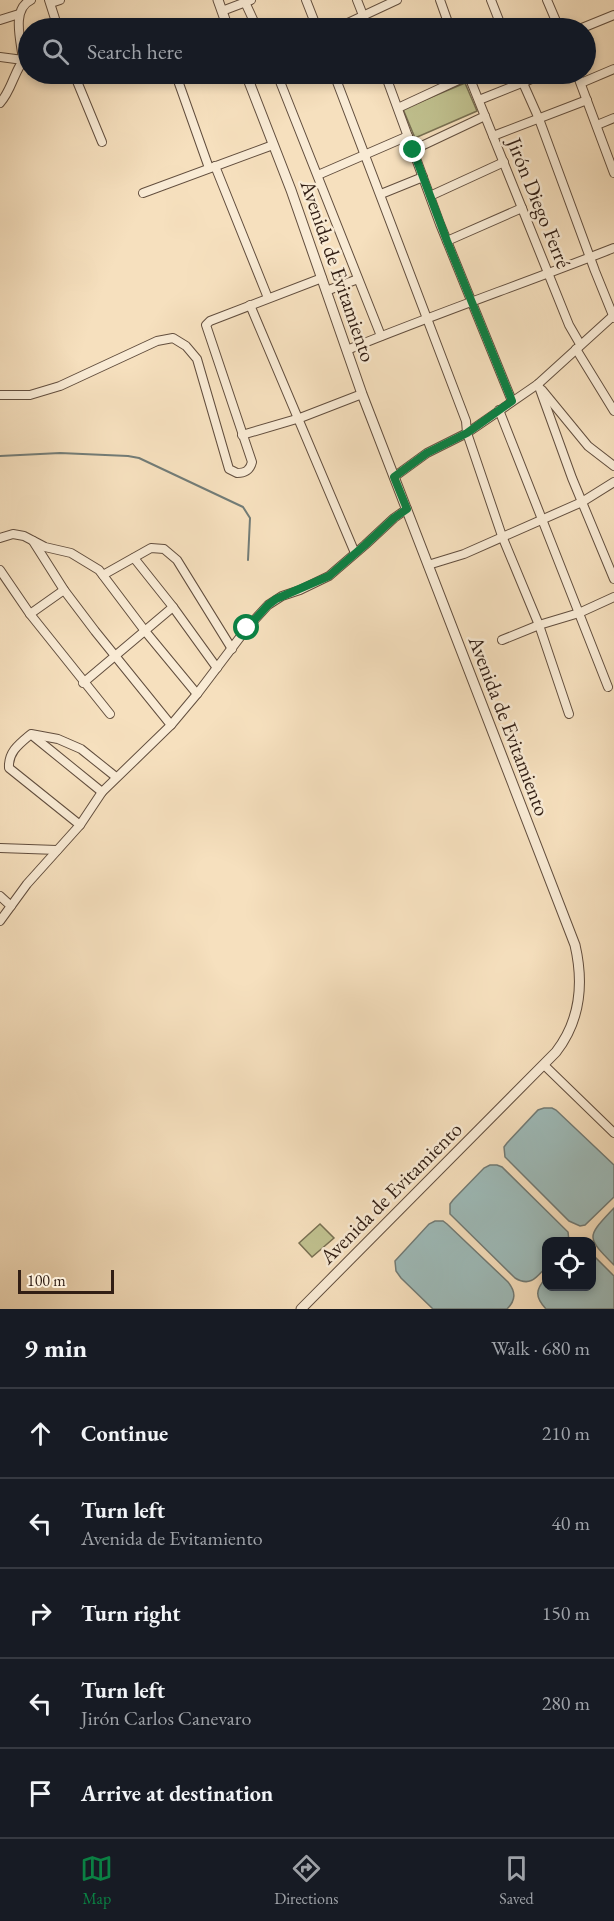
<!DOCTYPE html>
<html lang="en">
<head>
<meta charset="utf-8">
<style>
	:root { --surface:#171b24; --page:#242831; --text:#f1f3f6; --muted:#9ea1a6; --line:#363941; --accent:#0b8043 }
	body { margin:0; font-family:"EB Garamond",serif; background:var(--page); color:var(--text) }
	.controls { position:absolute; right:18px; bottom:18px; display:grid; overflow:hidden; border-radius:12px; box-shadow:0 3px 9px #0003 }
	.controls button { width:54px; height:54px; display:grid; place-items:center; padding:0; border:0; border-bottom:2px solid var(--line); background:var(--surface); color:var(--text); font:30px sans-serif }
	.scale { position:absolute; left:18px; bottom:15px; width:96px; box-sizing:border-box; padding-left:6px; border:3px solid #311e14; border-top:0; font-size:16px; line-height:21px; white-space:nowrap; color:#311e14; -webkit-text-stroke:4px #f9ebd5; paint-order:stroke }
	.stop { position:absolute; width:18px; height:18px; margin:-14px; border:4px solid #0b8043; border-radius:50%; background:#fff }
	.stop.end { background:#0b8043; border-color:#fff; box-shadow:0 2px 6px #0008 }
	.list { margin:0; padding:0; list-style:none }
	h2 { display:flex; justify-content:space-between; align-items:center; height:78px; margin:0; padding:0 24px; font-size:26px }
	h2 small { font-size:20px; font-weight:400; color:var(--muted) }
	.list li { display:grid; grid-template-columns:39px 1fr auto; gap:18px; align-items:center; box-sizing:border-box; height:90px; padding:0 24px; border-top:2px solid var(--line) }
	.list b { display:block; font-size:22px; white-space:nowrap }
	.list p { margin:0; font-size:20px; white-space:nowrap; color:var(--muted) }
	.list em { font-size:20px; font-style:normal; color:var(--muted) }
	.icon { flex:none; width:33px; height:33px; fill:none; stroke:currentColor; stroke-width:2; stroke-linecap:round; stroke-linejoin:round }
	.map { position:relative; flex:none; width:614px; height:1309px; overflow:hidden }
	.search { position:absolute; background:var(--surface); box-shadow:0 3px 9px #0003; left:18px; right:18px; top:18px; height:66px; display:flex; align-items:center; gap:15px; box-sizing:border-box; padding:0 21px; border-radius:33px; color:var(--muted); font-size:22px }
	.sheet { height:528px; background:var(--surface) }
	nav { display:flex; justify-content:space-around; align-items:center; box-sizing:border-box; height:84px; border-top:2px solid var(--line); background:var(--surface); font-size:16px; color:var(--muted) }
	nav a { display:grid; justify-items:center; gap:3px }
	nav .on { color:var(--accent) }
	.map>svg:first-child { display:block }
	.green { fill:#c0c18f; stroke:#787052; stroke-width:1.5 }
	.water { fill:#9ebbb9; stroke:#727c77; stroke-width:1.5 }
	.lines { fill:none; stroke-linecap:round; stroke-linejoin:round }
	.stream { stroke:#727c77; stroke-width:2 }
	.minor-casing { stroke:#624e3e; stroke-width:10 }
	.tertiary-casing { stroke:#624e3e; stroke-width:11 }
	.minor { stroke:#f9ebd5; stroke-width:8 }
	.tertiary { stroke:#f9ebd5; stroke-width:9 }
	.route { stroke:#0b8043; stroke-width:8 }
	.labels { text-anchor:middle; stroke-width:5; stroke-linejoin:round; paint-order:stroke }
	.street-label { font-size:21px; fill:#311e14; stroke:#f9ebd5 }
</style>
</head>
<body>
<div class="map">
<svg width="614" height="1309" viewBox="0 0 614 1309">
	<rect width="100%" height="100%" fill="#f6e0be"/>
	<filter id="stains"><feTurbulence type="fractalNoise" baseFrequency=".00333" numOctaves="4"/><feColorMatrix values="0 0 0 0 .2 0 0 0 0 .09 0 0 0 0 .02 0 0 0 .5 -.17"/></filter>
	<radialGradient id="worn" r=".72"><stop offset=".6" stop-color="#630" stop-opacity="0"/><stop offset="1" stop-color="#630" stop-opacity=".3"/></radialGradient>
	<g class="green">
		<polygon points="465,83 477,111 415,138 403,109"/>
		<polygon points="320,1224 334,1238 312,1257 299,1243"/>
	</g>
	<g class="water">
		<polygon points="544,1108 552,1108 556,1110 614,1165 614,1197 585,1225 580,1226 569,1221 505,1157 504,1147 507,1143 538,1110"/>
		<path d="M490 1165H497L502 1167 568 1232 569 1241 546 1242V1267C536 1278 530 1287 515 1278L450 1214V1204L453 1200 484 1168Z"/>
		<path d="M614 1208V1265C585 1236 587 1237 614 1208Z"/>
		<path d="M435 1221H443L447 1224 508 1282C516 1292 516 1300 507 1309H433L401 1278 396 1271 395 1261 429 1224Z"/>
		<path d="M592 1254 614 1276V1309H546C535 1297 535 1290 546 1278V1286H592Z"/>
	</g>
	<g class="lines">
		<polyline class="stream" points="0,456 60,453 128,456 139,458 243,507 250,518 248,560"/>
		<g class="minor-casing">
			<g id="minor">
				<polyline points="49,0 58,28"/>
				<polyline points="244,0 257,28"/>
				<polyline points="306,0 317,28"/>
				<polyline points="357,0 368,28"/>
				<polyline points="440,0 450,28"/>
				<polyline points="491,0 502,28"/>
				<polyline points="547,0 559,28"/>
				<polyline points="51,3 60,0"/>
				<polyline points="222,11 251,0"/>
				<polyline points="0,20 19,14"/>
				<polyline points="337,28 397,0"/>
				<polyline points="582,28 614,15"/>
				<path d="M0 57 23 60C21 41 11 9 31 0"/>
				<polyline points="74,74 102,142"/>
				<polyline points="277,74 381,336"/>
				<polyline points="334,74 466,421 467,433 502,536 539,625 569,714"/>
				<polyline points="385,74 440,224 512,401"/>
				<polyline points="468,74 569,325 580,344"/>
				<polyline points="519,74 539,119 595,271 614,318"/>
				<polyline points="577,74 614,173"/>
				<polyline points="176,75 209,168"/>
				<polyline points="581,83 614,69"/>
				<polyline points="479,100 544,74"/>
				<path d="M0 103C13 89 14 68 28 55"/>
				<polyline points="398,108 469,75"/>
				<polyline points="597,125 614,118"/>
				<polyline points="493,136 587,100"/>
				<polyline points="413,150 485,116"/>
				<polyline points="215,166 268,298"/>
				<polyline points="318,175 408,136"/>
				<polyline points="143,193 273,145"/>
				<polyline points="381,194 423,177"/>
				<polyline points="430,196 504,162"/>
				<polyline points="447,241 522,208"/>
				<polyline points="326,291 358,279"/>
				<polyline points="250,305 355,553"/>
				<polyline points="576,349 614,411"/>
				<path d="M347 350C435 314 525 283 614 248"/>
				<polyline points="538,384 572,478 614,579"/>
				<polyline points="542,390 588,446 614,466"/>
				<path d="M0 395H30L60 386 157 341 173 338 186 346 197 359 229 469 237 473C246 473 250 470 252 462L206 325 210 321 322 278"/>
				<polyline points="499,410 608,687"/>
				<polyline points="242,435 300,418 362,394"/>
				<polyline points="394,477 427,453 467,433 538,384 614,315"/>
				<polyline points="0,538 13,534 24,536 45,547 71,553 99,570 145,631 197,694"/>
				<polyline points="33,541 64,590 95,631 171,725"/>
				<polyline points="134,558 173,607 217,668"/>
				<polyline points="428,565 464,554 582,502 614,482"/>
				<polyline points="0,570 30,614 110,714"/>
				<polyline points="103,575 151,548 164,549 177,560 232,649"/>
				<polyline points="30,614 64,590"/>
				<polyline points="502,640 539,625 579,613 614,597"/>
				<polyline points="83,683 173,607"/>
				<polyline points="33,736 102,792"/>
				<path d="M80 825 9 768C8 752 19 744 31 734L58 739 81 749 116 777"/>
				<polyline points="0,848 57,850"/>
				<polyline points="0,896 11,906"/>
				<polyline points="0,921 27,884 80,825 102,792 171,725 197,694 247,628 268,605 282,596 300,590 329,576 365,545 394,518 407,509"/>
				<polyline points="544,1065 614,1133"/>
			</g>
		</g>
		<g class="tertiary-casing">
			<g id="tertiary">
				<polyline points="218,0 228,28"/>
				<path d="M246 74 291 190 362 394 575 945C584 984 580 1021 556 1052L301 1309"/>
			</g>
		</g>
		<use href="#minor" class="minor"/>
		<use href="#tertiary" class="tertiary"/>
	</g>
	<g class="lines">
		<polyline class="route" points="247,628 268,605 276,599 329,576 365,545 394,518 407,509 394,477 427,453 467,433 512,401 447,241 413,150"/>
	</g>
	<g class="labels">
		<g class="street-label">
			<text transform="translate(539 203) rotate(68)" y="7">Jirón Diego Ferré</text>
			<text transform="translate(338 271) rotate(71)" y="7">Avenida de Evitamiento</text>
			<text transform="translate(509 726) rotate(69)" y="7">Avenida de Evitamiento</text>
			<text transform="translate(391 1193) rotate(-45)" y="7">Avenida de Evitamiento</text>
		</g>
	</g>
	<rect width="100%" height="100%" filter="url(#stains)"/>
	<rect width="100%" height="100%" fill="url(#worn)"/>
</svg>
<div class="controls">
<button><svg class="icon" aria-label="locate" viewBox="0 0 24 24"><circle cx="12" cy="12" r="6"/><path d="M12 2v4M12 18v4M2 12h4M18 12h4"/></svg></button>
</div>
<div class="scale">100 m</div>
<div class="stop" style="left:247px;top:628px"></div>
<div class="stop end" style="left:413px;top:150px"></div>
<div class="search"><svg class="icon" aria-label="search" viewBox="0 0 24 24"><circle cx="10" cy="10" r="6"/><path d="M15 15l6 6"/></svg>Search here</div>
</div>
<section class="sheet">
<h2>9 min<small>Walk · 680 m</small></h2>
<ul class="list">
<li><svg class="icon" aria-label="ahead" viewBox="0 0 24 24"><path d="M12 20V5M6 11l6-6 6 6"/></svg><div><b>Continue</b></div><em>210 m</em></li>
<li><svg class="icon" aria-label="left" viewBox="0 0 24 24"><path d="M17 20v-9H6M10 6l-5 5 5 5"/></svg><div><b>Turn left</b><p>Avenida de Evitamiento</p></div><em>40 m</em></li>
<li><svg class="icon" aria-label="right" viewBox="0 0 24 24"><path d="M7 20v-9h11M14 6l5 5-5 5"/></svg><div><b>Turn right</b></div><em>150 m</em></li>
<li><svg class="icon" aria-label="left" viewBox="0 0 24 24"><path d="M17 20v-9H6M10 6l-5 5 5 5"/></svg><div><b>Turn left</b><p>Jirón Carlos Canevaro</p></div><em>280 m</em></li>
<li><svg class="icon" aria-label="arrive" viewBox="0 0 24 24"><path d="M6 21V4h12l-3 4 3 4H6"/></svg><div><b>Arrive at destination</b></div></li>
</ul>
</section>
<nav>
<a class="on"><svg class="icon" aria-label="map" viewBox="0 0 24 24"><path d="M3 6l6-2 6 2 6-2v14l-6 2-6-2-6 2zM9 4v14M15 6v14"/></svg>Map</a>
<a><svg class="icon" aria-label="directions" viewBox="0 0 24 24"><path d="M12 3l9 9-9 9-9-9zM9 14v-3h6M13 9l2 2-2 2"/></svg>Directions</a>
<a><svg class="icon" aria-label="saved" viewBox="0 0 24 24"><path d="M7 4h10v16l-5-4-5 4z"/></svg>Saved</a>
</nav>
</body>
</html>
